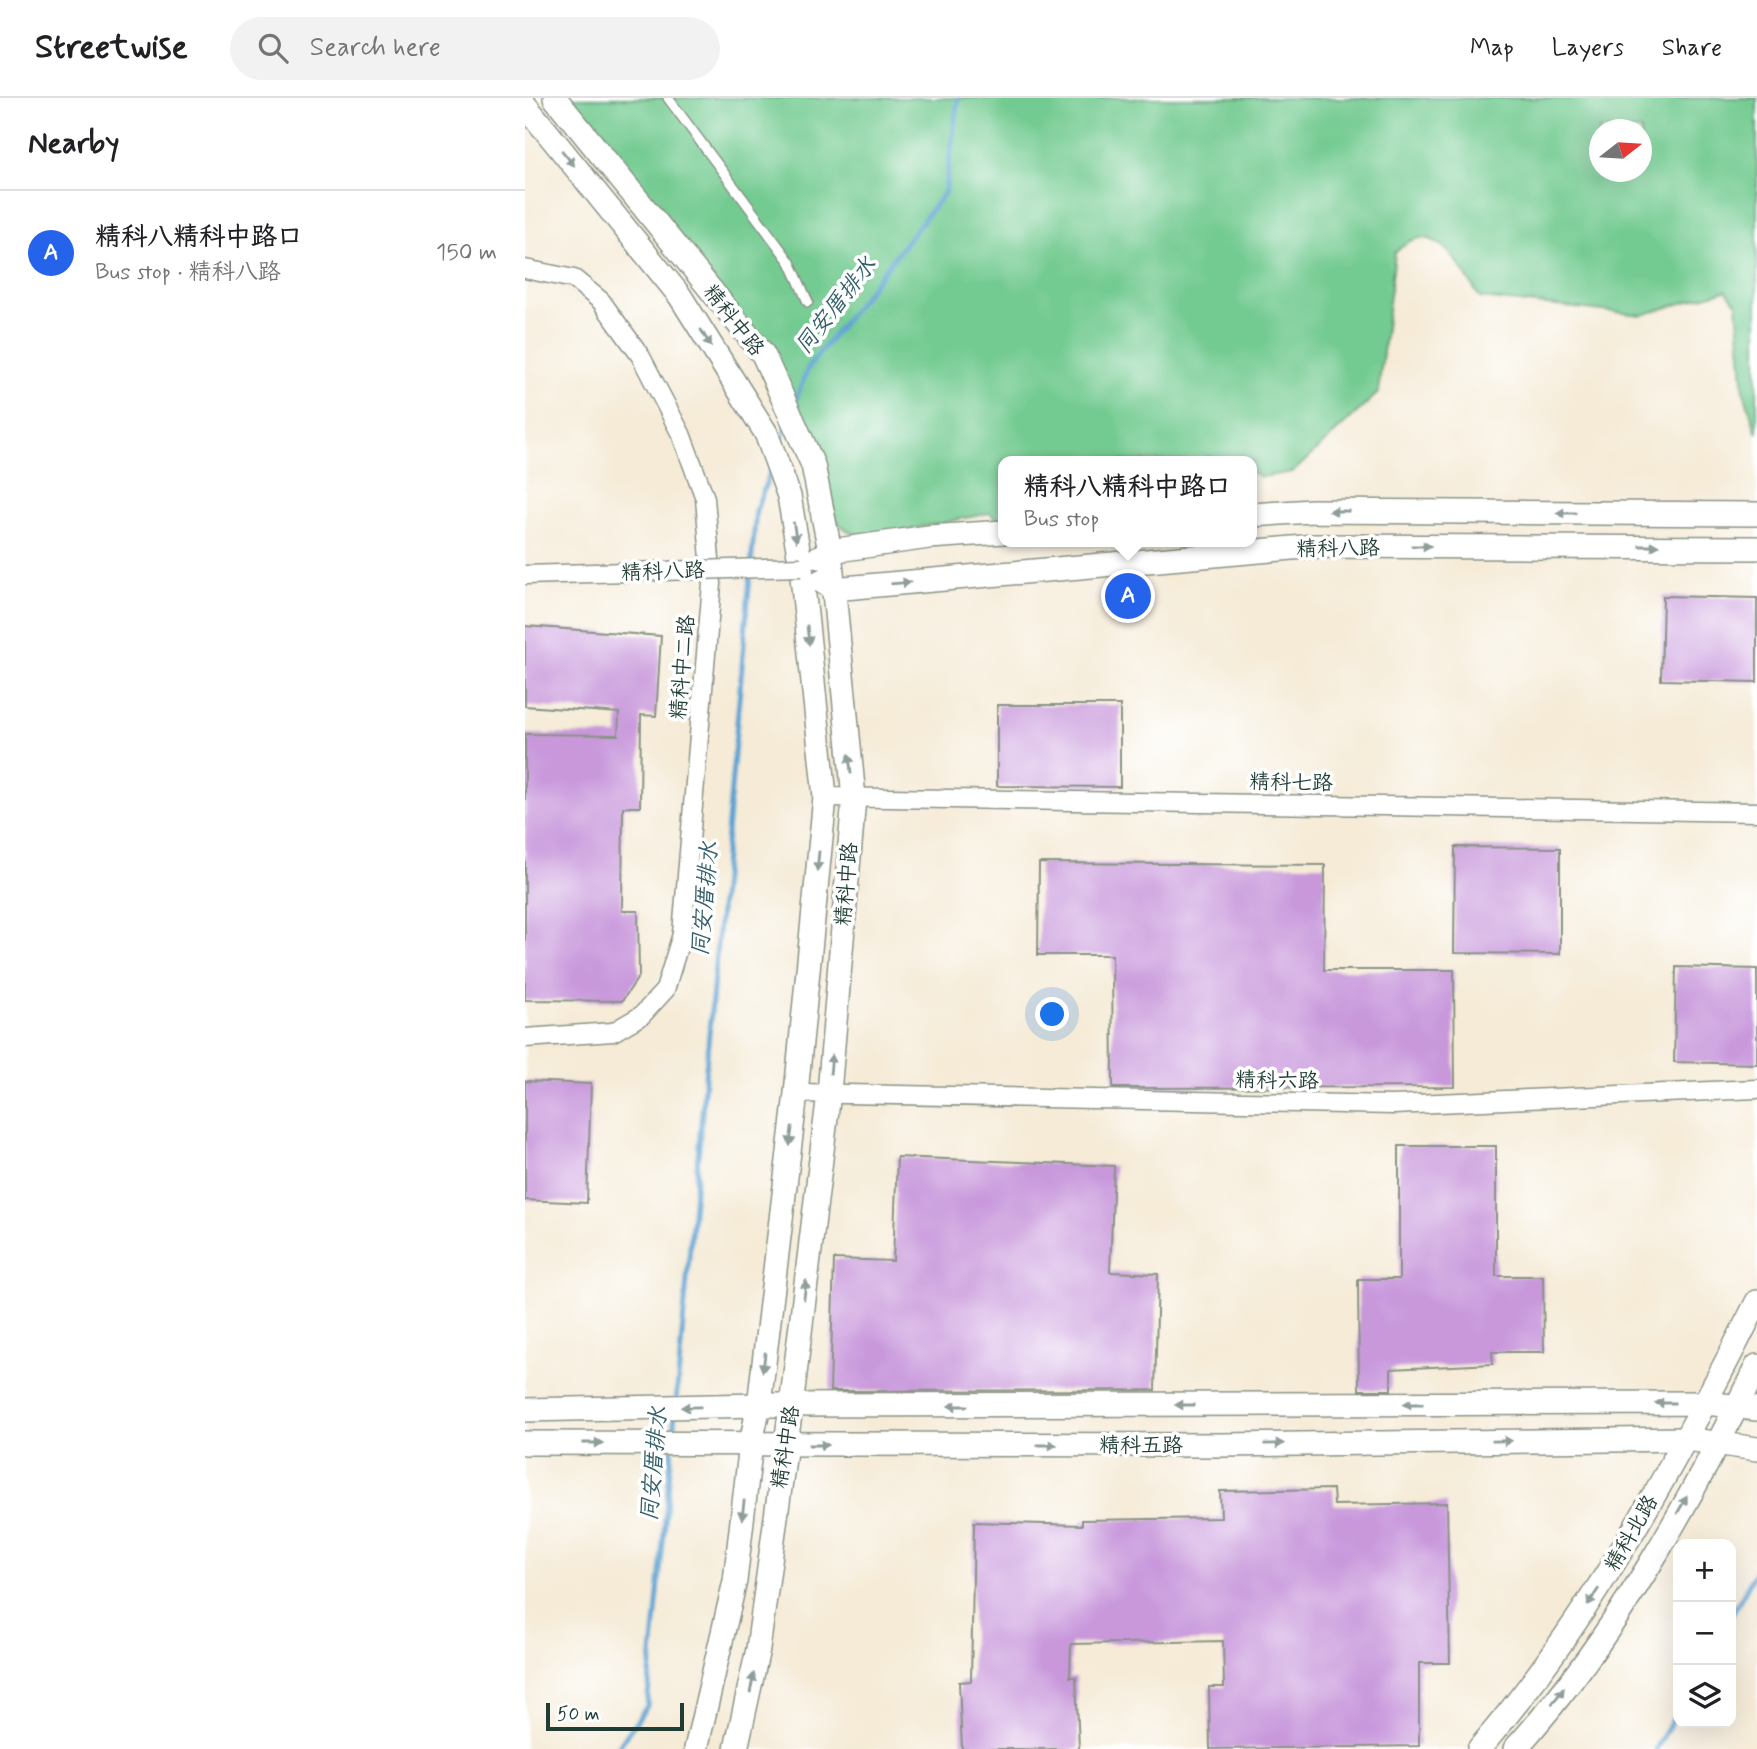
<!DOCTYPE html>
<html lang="en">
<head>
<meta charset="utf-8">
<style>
	:root { --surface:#fff; --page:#f2f2f2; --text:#202124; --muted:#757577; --line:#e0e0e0; --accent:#2563eb }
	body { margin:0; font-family:Mynerve,"LXGW WenKai TC",sans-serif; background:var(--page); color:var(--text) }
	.controls { position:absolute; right:21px; bottom:21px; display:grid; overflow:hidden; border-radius:14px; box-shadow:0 7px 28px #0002 }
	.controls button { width:63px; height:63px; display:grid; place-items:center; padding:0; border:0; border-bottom:2px solid var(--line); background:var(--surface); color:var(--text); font:35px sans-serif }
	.compass { position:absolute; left:1064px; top:21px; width:63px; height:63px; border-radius:50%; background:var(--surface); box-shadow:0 7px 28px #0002; rotate:73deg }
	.scale { position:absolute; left:21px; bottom:18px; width:138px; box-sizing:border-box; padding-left:7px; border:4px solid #1f3d34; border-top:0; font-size:19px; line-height:24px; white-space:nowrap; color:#1f3d34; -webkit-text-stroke:5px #fff; paint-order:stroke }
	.you { position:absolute; left:528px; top:917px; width:24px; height:24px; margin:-18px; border:5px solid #fff; border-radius:50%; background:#1a73e8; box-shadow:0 0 0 10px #1a73e833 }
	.badge { display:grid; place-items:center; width:46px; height:46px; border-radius:50%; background:var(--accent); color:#fff; font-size:23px; font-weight:700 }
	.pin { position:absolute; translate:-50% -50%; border:4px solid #fff; box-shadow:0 2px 7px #0006 }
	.popup { position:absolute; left:473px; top:358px; width:259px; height:91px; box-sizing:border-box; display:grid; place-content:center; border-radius:14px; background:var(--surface); filter:drop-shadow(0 2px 5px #0005); font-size:23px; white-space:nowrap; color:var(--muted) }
	.popup b { font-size:26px; color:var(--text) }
	.popup::after { content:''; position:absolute; left:50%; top:100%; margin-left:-14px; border:14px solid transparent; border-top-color:var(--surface) }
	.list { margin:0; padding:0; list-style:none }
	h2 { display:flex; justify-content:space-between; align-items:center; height:91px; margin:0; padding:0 28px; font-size:30px }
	h2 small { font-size:23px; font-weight:400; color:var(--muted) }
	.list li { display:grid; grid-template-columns:46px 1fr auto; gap:21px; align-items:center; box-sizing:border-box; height:126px; padding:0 28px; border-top:2px solid var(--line) }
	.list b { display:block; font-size:26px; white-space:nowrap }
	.list p { margin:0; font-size:23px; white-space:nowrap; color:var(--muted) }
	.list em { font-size:23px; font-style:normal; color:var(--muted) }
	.icon { flex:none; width:38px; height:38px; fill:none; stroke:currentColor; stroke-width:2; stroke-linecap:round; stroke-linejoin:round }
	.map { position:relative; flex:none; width:1232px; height:1651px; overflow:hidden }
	header { display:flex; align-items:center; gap:42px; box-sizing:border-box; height:98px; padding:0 35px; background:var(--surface); border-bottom:2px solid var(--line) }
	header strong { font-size:33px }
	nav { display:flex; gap:38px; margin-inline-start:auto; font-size:24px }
	.search { width:490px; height:63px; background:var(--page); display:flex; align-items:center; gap:18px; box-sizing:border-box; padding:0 24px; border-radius:38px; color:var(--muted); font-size:26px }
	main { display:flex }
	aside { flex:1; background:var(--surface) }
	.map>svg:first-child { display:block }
	.green { fill:#73cb91; stroke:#498462; stroke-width:2; fill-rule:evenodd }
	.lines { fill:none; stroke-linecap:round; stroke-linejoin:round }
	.stream { stroke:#5ca2d2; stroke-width:5 }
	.building { fill:#c898db }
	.service-casing { stroke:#8a9486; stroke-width:12 }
	.minor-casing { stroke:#8a9486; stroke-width:21 }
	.tertiary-casing { stroke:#8a9486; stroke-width:26 }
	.service { stroke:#fff; stroke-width:9 }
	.minor { stroke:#fff; stroke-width:18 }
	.tertiary { stroke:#fff; stroke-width:23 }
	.minor-bridge-casing { stroke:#8a9486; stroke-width:21; stroke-linecap:butt }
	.minor-bridge { stroke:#fff; stroke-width:18 }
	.oneway { fill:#8f9e9a }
	.labels { text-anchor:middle; stroke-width:7; stroke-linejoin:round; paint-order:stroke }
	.street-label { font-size:21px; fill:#1f3d34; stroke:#fff }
	.water-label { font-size:23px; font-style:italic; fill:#34606b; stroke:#fff }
</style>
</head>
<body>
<header>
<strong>Streetwise</strong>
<div class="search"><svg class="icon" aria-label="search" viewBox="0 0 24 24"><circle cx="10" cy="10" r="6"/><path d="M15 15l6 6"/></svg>Search here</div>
<nav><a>Map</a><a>Layers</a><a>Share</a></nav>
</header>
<main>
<aside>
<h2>Nearby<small></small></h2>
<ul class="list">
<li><span class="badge">A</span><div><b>精科八精科中路口</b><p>Bus stop · 精科八路</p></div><em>150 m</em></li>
</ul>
</aside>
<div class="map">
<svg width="1232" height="1651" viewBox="0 0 1232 1651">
	<rect width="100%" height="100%" fill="#fff"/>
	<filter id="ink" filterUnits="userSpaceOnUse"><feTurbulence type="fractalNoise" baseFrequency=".0143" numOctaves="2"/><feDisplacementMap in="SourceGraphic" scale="14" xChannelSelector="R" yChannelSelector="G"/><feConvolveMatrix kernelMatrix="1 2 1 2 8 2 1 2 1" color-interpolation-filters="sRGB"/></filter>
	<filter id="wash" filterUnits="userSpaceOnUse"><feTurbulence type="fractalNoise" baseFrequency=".00686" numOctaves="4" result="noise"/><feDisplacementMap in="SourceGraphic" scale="28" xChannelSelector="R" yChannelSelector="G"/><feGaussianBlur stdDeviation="1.57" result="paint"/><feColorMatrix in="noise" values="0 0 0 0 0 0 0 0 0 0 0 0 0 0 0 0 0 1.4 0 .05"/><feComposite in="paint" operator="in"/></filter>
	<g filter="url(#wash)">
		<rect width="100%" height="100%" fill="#f5ebd7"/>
		<path class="green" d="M43 0H1232V336L1219 294 1212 206 1201 192 1117 217 955 200C937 172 909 112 870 155L853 295 768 374 736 379 727 375V363H695L683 359 676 363H479V429L465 415 353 438 326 435 313 425 261 305ZM1074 32H1116V74H1074Z"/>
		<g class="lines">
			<g class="stream">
				<polyline points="269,307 283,270 420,94 433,0"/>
				<polyline points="254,349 262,326"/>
				<polyline points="151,1304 231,412 246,372"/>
				<polyline points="148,1339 150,1314"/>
				<polyline points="1206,1518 1232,1471"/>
				<polyline points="92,1651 122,1608 147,1352"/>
				<polyline points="1131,1651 1153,1612"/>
			</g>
		</g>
		<g id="blocks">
			<g class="building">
				<polygon points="1138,498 1232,500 1232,584 1136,582"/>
				<polygon points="0,528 136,538 131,618 116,617 115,709 98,709 97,813 113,813 114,878 97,903 0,902 0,636 93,637 94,615 0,608"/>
				<polygon points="472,607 595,607 595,689 472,688"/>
				<polygon points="930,749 1035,750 1035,856 929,855"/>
				<polygon points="514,765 800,767 799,872 929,872 930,989 588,990 587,857 513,857"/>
				<polygon points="1151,869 1232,871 1232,966 1149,964"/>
				<polygon points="0,983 66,986 62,1105 0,1102"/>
				<polygon points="874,1048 971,1048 971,1178 1018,1178 1019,1254 967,1254 968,1266 866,1271 866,1292 834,1292 833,1181 874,1181"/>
				<polygon points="372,1059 589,1068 585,1174 633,1176 630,1292 305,1293 309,1161 368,1163"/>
				<polygon points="808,1391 809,1407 922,1405 925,1565 894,1565 894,1648 685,1651 684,1589 699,1589 698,1543 546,1546 545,1579 551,1579 554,1651 437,1651 434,1584 446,1583 449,1424 557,1427 557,1422 696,1420 695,1393"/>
			</g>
		</g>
	</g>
	<g filter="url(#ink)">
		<use href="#blocks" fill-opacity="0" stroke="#8a9486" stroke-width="2"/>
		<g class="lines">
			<g class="service-casing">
				<polyline id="service" points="143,0 265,164 283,204"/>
			</g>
			<g class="minor-casing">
				<g id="minor">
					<polyline points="0,171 49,181 76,203 115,257 156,336 180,400 187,486 157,836 140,892 117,917 88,934 0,940"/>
					<polyline points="300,699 1232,714"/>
					<polyline points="271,995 868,1007 1232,991"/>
				</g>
			</g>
			<g class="tertiary-casing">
				<g id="tertiary">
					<polyline points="30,0 238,256 288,367 305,453 329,700 304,995 266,1309 233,1551 211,1651"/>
					<polyline points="0,7 155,198 241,335 264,398 276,469 300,699 271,995 234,1307 226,1345 210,1483 171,1651"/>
					<polyline points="727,417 787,413 1232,416"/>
					<polyline points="294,459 305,453 404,439 479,434"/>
					<polyline points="296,483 308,491 790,448 1232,450"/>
					<polyline points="0,1312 234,1307 1181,1305 1232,1311"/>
					<polyline points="0,1345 698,1347 1161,1341 1232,1351"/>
					<path d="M954 1651C1069 1517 1153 1360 1232 1204"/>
					<path d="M990 1651C1089 1542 1167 1400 1232 1268"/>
				</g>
			</g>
			<use href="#service" class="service"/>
			<use href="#minor" class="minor"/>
			<use href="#tertiary" class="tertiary"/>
			<g class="minor-bridge-casing">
				<polyline id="minor-bridge" points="0,477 276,469"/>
			</g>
			<use href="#minor-bridge" class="minor-bridge"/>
		</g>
		<defs><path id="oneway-solid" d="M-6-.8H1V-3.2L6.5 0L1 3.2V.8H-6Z" transform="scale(1.75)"/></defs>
		<g class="oneway">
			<use href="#oneway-solid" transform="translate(43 60) rotate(51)"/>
			<use href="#oneway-solid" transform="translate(181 240) rotate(58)"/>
			<use href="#oneway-solid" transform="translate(814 413) rotate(-180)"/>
			<use href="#oneway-solid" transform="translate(1041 415) rotate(-180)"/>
			<use href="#oneway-solid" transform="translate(270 434) rotate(81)"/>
			<use href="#oneway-solid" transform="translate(896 448)"/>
			<use href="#oneway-solid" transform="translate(1124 448)"/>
			<use href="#oneway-solid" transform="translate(376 485) rotate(-5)"/>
			<use href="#oneway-solid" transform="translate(283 537) rotate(84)"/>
			<use href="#oneway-solid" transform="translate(325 666) rotate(-96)"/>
			<use href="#oneway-solid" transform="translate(293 763) rotate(96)"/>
			<use href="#oneway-solid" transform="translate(306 966) rotate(-85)"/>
			<use href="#oneway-solid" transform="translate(266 1038) rotate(97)"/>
			<use href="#oneway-solid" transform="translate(280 1192) rotate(-83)"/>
			<use href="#oneway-solid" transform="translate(239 1264) rotate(97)"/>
			<use href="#oneway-solid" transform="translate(1140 1305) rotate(180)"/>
			<use href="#oneway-solid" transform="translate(888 1306) rotate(180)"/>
			<use href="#oneway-solid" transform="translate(660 1307) rotate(180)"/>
			<use href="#oneway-solid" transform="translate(433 1308) rotate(180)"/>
			<use href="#oneway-solid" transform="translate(166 1309) rotate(179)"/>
			<use href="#oneway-solid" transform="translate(977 1343) rotate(-1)"/>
			<use href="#oneway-solid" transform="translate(68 1345)"/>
			<use href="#oneway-solid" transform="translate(749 1346) rotate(-1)"/>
			<use href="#oneway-solid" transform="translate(294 1347)"/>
			<use href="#oneway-solid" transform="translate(522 1347)"/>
			<use href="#oneway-solid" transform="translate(1157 1407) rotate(-60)"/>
			<use href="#oneway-solid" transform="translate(218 1412) rotate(97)"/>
			<use href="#oneway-solid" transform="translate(1068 1499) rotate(124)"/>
			<use href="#oneway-solid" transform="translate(227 1585) rotate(-79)"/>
			<use href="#oneway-solid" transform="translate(1033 1598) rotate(-53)"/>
		</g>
	</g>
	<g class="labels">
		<g class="street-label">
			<text transform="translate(209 222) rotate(52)" y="7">精科中路</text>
			<text transform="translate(813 450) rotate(-1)" y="7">精科八路</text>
			<text transform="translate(138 473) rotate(-2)" y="7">精科八路</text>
			<text transform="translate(157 569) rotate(-85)" y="7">精科中二路</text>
			<text transform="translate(766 684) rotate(1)" y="7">精科七路</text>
			<text transform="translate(321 786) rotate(-85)" y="7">精科中路</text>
			<text transform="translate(752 982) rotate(1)" y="7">精科六路</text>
			<text x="616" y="1354">精科五路</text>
			<text transform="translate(260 1349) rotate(-81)" y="7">精科中路</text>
			<text transform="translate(1106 1435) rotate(-60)" y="7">精科北路</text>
		</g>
		<g class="water-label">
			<text transform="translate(310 207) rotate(-52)" y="8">同安厝排水</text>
			<text transform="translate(179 801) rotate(-85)" y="8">同安厝排水</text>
			<text transform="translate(128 1366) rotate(-85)" y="8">同安厝排水</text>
		</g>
	</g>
</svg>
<div class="controls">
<button>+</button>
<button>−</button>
<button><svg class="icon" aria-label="layers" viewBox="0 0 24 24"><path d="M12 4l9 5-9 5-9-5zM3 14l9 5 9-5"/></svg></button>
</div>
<svg class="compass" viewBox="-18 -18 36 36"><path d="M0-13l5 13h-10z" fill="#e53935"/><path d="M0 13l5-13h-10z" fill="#757577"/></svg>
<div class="scale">50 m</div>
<div class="you"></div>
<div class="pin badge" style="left:603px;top:498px">A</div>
<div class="popup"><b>精科八精科中路口</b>Bus stop</div>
</div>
</main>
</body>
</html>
